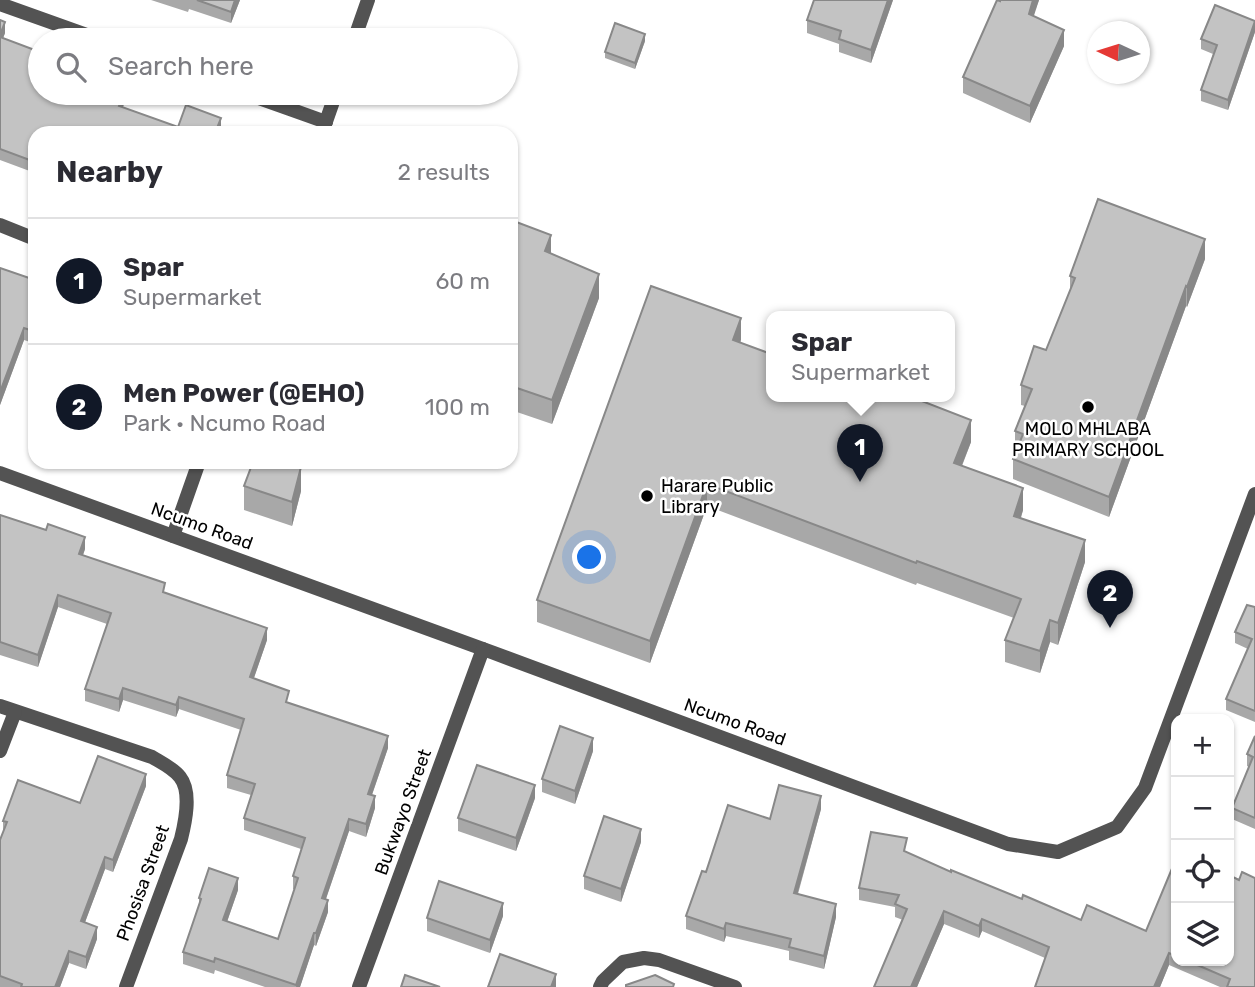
<!DOCTYPE html>
<html lang="en">
<head>
<meta charset="utf-8">
<style>
	:root { --surface:#fff; --page:#f7f7f7; --text:#2b2b33; --muted:#7c7c81; --line:#e1e1e2; --accent:#111827 }
	body { margin:0; font-family:Rubik,sans-serif; background:var(--page); color:var(--text) }
	.controls { position:absolute; right:21px; bottom:21px; display:grid; overflow:hidden; border-radius:14px; box-shadow:0 2px 5px #0004 }
	.controls button { width:63px; height:63px; display:grid; place-items:center; padding:0; border:0; border-bottom:2px solid var(--line); background:var(--surface); color:var(--text); font:35px sans-serif }
	.compass { position:absolute; left:1087px; top:21px; width:63px; height:63px; border-radius:50%; background:var(--surface); box-shadow:0 2px 5px #0004; rotate:274deg }
	.you { position:absolute; left:590px; top:558px; width:24px; height:24px; margin:-18px; border:5px solid #fff; border-radius:50%; background:#1a73e8; box-shadow:0 0 0 10px #1a73e833 }
	.badge { display:grid; place-items:center; width:46px; height:46px; border-radius:50%; background:var(--accent); color:#fff; font-size:23px; font-weight:700 }
	.pin { position:absolute; translate:-50% -58px; filter:drop-shadow(0 2px 4px #0008) }
	.pin::after { content:''; position:absolute; top:37px; width:24px; height:21px; background:inherit; clip-path:polygon(0 0,100% 0,50% 100%) }
	.popup { position:absolute; left:766px; top:311px; width:189px; height:91px; box-sizing:border-box; display:grid; place-content:center; border-radius:14px; background:var(--surface); filter:drop-shadow(0 2px 5px #0005); font-size:23px; white-space:nowrap; color:var(--muted) }
	.popup b { font-size:26px; color:var(--text) }
	.popup::after { content:''; position:absolute; left:50%; top:100%; margin-left:-14px; border:14px solid transparent; border-top-color:var(--surface) }
	.list { margin:0; padding:0; list-style:none }
	h2 { display:flex; justify-content:space-between; align-items:center; height:91px; margin:0; padding:0 28px; font-size:30px }
	h2 small { font-size:23px; font-weight:400; color:var(--muted) }
	.list li { display:grid; grid-template-columns:46px 1fr auto; gap:21px; align-items:center; box-sizing:border-box; height:126px; padding:0 28px; border-top:2px solid var(--line) }
	.list b { display:block; font-size:26px; white-space:nowrap }
	.list p { margin:0; font-size:23px; white-space:nowrap; color:var(--muted) }
	.list em { font-size:23px; font-style:normal; color:var(--muted) }
	.icon { flex:none; width:38px; height:38px; fill:none; stroke:currentColor; stroke-width:2; stroke-linecap:round; stroke-linejoin:round }
	.map { position:relative; flex:none; width:1255px; height:987px; overflow:hidden }
	.search { position:absolute; background:var(--surface); box-shadow:0 2px 5px #0004; left:28px; top:28px; width:490px; height:77px; display:flex; align-items:center; gap:18px; box-sizing:border-box; padding:0 24px; border-radius:38px; color:var(--muted); font-size:26px }
	.panel { position:absolute; background:var(--surface); box-shadow:0 2px 5px #0004; left:28px; top:126px; width:490px; height:343px; border-radius:21px }
	.map>svg:first-child { display:block }
	.lines { fill:none; stroke-linecap:round; stroke-linejoin:round }
	.minor { stroke:#535353; stroke-width:14 }
	.wall { fill:#a8a8a8 }
	.shaded-wall { fill:#888 }
	.building { fill:#c3c3c3; stroke:#888; stroke-width:2 }
	.poi-dot { fill:#000; stroke:#fff; stroke-width:2.5 }
	.labels { text-anchor:middle; stroke-width:5; stroke-linejoin:round; paint-order:stroke }
	.poi-label { font-size:18px; fill:#000; stroke:#fff }
	.street-label { font-size:18px; fill:#000; stroke:#fff }
</style>
</head>
<body>
<div class="map">
<svg width="1255" height="987" viewBox="0 0 1255 987">
	<rect width="100%" height="100%" fill="#fff"/>
	<g class="lines">
		<g class="minor">
			<polyline points="0,4 101,40"/>
			<polyline points="354,40 368,0"/>
			<polyline points="245,93 326,122"/>
			<polyline points="322,133 336,93"/>
			<polyline points="0,225 35,239"/>
			<polyline points="0,473 494,653 1008,844 1058,852 1117,827 1145,788 1255,494"/>
			<polyline points="173,536 199,462"/>
			<path d="M0 706 152 757C162 763 173 768 180 777 192 792 185 823 181 839L126 987"/>
			<polyline points="0,751 15,712"/>
			<polyline points="359,987 483,649"/>
			<polyline points="600,987 603,981 623,962 644,958 659,960 735,987"/>
		</g>
	</g>
	<g class="wall">
		<polygon points="151,0 240,0 231,23 189,9 188,12"/>
		<polygon points="893,0 871,63 839,52 839,44 807,33 807,20"/>
		<polygon points="1039,0 1033,16 1064,46 1030,123 963,93 963,77 1000,1"/>
		<polygon points="0,20 5,33 3,38 126,93 126,99 123,107 178,127 221,128 35,133 35,173 0,160"/>
		<polygon points="1255,32 1228,110 1201,101 1201,90 1213,54 1201,49 1201,39"/>
		<polygon points="645,41 635,69 605,58 605,52"/>
		<polygon points="511,220 551,254 599,298 552,424 511,410"/>
		<polygon points="1205,259 1187,307 1186,306 1109,517 1013,479 1013,459 1016,452 1015,451 1015,431 1025,406 1021,405 1021,385 1046,350 1070,291 1070,276"/>
		<polygon points="0,268 35,280 35,337 33,343 24,340 0,405"/>
		<polygon points="741,340 740,343 971,442 962,466 1023,510 1021,518 1085,562 1058,645 1050,642 1040,673 1005,662 1005,640 1014,618 917,583 916,585 707,506 650,663 537,622 537,600"/>
		<polygon points="244,486 301,491 292,526 244,510"/>
		<polygon points="0,515 85,549 83,555 267,640 254,678 289,703 388,748 372,795 375,808 366,837 349,831 326,899 328,912 316,946 314,945 300,987 265,987 215,970 214,974 183,964 183,952 199,906 199,898 238,890 227,922 278,939 295,889 293,889 293,876 301,849 244,830 244,818 251,795 227,788 227,775 241,730 179,709 176,717 123,700 119,712 85,701 85,689 107,624 58,607 38,667 0,655"/>
		<polygon points="1255,607 1255,722 1226,710 1226,699 1248,649 1235,643 1235,632"/>
		<polygon points="1255,736 1255,829 1232,819 1232,808 1249,767 1247,766 1247,754"/>
		<polygon points="593,751 575,804 542,792 542,779"/>
		<polygon points="146,786 113,872 105,869 85,922 97,939 86,969 69,963 60,987 0,987 0,840 3,832 3,821 80,803"/>
		<polygon points="535,798 516,851 458,831 458,818"/>
		<polygon points="821,809 798,894 836,917 824,969 789,960 789,951 726,936 724,942 686,929 686,916 706,872 770,819"/>
		<polygon points="641,842 621,902 584,889 584,876"/>
		<polygon points="907,852 951,872 1022,899 1081,920 1146,931 1176,859 1176,961 1229,961 1255,987 1220,987 1169,965 1160,987 1035,987 1045,958 982,931 979,938 944,924 917,987 874,987 903,920 895,917 895,907 859,900 859,888"/>
		<polygon points="503,916 490,953 427,931 427,918"/>
	</g>
	<g class="shaded-wall">
		<polygon points="235,0 240,0 231,23 231,12"/>
		<polygon points="888,0 893,0 871,63 871,50"/>
		<polygon points="1033,0 1039,0 1029,31 1029,14"/>
		<polygon points="1255,21 1255,32 1228,110 1228,100"/>
		<polygon points="5,22 5,33 0,46 0,35"/>
		<polygon points="1064,30 1064,46 1030,123 1030,106"/>
		<polygon points="645,34 645,41 635,69 635,63"/>
		<polygon points="124,93 126,93 126,99 119,116 119,106"/>
		<polygon points="221,118 221,128 219,133 215,133"/>
		<polygon points="551,235 551,259 545,251"/>
		<polygon points="1205,239 1205,259 1187,307 1187,287"/>
		<polygon points="599,274 599,298 552,424 552,400"/>
		<polygon points="1186,286 1186,306 1109,517 1109,497"/>
		<polygon points="741,318 741,340 733,362 733,340"/>
		<polygon points="35,325 35,337 33,343 33,331"/>
		<polygon points="24,328 24,340 0,405 0,392"/>
		<polygon points="971,420 971,442 954,485 954,463"/>
		<polygon points="301,467 301,491 292,526 292,502"/>
		<polygon points="707,484 707,506 650,663 650,641"/>
		<polygon points="1023,488 1023,510 1014,538 1014,516"/>
		<polygon points="85,537 85,549 79,566 79,554"/>
		<polygon points="1085,540 1085,562 1058,645 1058,623"/>
		<polygon points="58,595 58,607 38,667 38,655"/>
		<polygon points="1050,620 1050,642 1040,673 1040,651"/>
		<polygon points="267,628 267,640 250,689 250,677"/>
		<polygon points="123,688 123,700 119,712 119,699"/>
		<polygon points="179,697 179,709 176,717 176,705"/>
		<polygon points="388,736 388,748 368,806 368,794"/>
		<polygon points="593,738 593,751 575,804 575,791"/>
		<polygon points="146,774 146,786 113,872 113,860"/>
		<polygon points="535,785 535,798 516,851 516,838"/>
		<polygon points="375,796 375,808 366,837 366,824"/>
		<polygon points="821,796 821,809 794,906 794,893"/>
		<polygon points="349,819 349,831 322,910 322,898"/>
		<polygon points="641,829 641,842 621,902 621,889"/>
		<polygon points="105,857 105,869 81,933 81,921"/>
		<polygon points="238,878 238,890 223,933 223,920"/>
		<polygon points="328,900 328,912 316,946 316,933"/>
		<polygon points="503,903 503,916 490,953 490,940"/>
		<polygon points="836,904 836,917 824,969 824,956"/>
		<polygon points="944,911 944,924 917,987 911,987"/>
		<polygon points="982,919 982,931 979,938 979,926"/>
		<polygon points="726,923 726,936 724,942 724,929"/>
		<polygon points="97,927 97,939 86,969 86,957"/>
		<polygon points="314,933 314,945 300,987 296,987"/>
		<polygon points="69,951 69,963 60,987 55,987"/>
		<polygon points="1169,953 1169,965 1160,987 1154,987"/>
		<polygon points="556,974 556,987 551,987"/>
	</g>
	<g class="building">
		<polygon points="197,0 235,0 231,12"/>
		<polygon points="814,0 888,0 871,50 839,39 841,31 807,20"/>
		<polygon points="997,0 1000,1 1000,0 1033,0 1029,14 1064,30 1030,106 963,77"/>
		<polygon points="1215,5 1255,21 1228,100 1201,90 1217,45 1201,39"/>
		<polygon points="0,20 5,22 0,35"/>
		<polygon points="615,23 645,34 635,63 605,52"/>
		<polygon points="0,37 40,52 40,93 124,93 119,106 178,127 186,105 221,118 215,133 35,133 35,162 0,149"/>
		<polygon points="1098,199 1205,239 1187,287 1186,286 1109,497 1013,459 1023,434 1015,431 1032,389 1021,385 1034,346 1046,350 1075,278 1070,276"/>
		<polygon points="511,220 551,235 545,251 599,274 552,400 511,386"/>
		<polygon points="0,268 35,280 35,325 33,331 24,328 0,392"/>
		<polygon points="651,286 741,318 733,340 771,354 771,396 909,396 971,420 954,463 1023,488 1014,516 1085,540 1058,623 1050,620 1040,651 1005,640 1021,599 917,561 916,563 707,484 650,641 537,600"/>
		<polygon points="253,462 286,462 301,467 292,502 244,486"/>
		<polygon points="0,515 46,530 48,524 85,537 79,554 165,583 163,592 267,628 250,677 289,691 286,702 388,736 368,794 375,796 366,824 349,819 322,898 328,900 316,933 314,933 296,985 215,958 214,962 183,952 201,899 199,898 209,868 238,878 223,920 278,939 298,878 293,876 305,838 244,818 255,784 227,775 244,719 179,697 176,705 123,688 119,699 85,689 111,613 58,595 38,655 0,642"/>
		<polygon points="1247,605 1255,607 1255,711 1226,699 1252,639 1235,632"/>
		<polygon points="560,726 593,738 575,791 542,779"/>
		<polygon points="1255,736 1255,818 1232,808 1253,757 1247,754"/>
		<polygon points="98,756 146,774 113,860 105,857 81,921 97,927 86,957 69,951 55,987 21,987 22,984 0,976 0,840 7,822 3,821 18,780 80,803"/>
		<polygon points="477,765 535,785 516,838 458,818"/>
		<polygon points="779,785 821,796 794,893 836,904 824,956 789,947 791,939 726,923 724,929 686,916 702,871 706,872 728,805 770,819"/>
		<polygon points="604,816 641,829 621,889 584,876"/>
		<polygon points="871,832 907,838 904,851 951,872 951,870 1022,899 1023,895 1081,920 1087,905 1146,931 1176,859 1176,956 1169,953 1154,987 1035,987 1049,947 982,919 979,926 944,911 911,987 874,987 907,909 895,904 899,895 859,888"/>
		<polygon points="1242,872 1255,878 1255,987 1227,987 1230,979 1188,961 1229,961 1229,875 1239,880"/>
		<polygon points="439,881 503,903 490,940 427,918"/>
		<polygon points="500,954 556,974 551,987 488,987"/>
		<polygon points="405,975 440,987 401,987"/>
		<polygon points="655,975 674,984 673,987 626,987 626,985"/>
	</g>
	<g class="poi-dot">
		<circle cx="1088" cy="407" r="7"/>
		<circle cx="647" cy="496" r="7"/>
	</g>
	<g class="labels">
		<g class="poi-label">
			<text x="1088" y="435">MOLO MHLABA<tspan x="1088" dy="21">PRIMARY SCHOOL</tspan></text>
			<text x="661" y="492" text-anchor="start">Harare Public<tspan x="661" dy="21">Library</tspan></text>
		</g>
		<g class="street-label">
			<text transform="translate(202 526) rotate(20)" y="6">Ncumo Road</text>
			<text transform="translate(735 722) rotate(20)" y="6">Ncumo Road</text>
			<text transform="translate(403 812) rotate(-70)" y="6">Bukwayo Street</text>
			<text transform="translate(143 883) rotate(-70)" y="6">Phosisa Street</text>
		</g>
	</g>
</svg>
<div class="controls">
<button>+</button>
<button>−</button>
<button><svg class="icon" aria-label="locate" viewBox="0 0 24 24"><circle cx="12" cy="12" r="6"/><path d="M12 2v4M12 18v4M2 12h4M18 12h4"/></svg></button>
<button><svg class="icon" aria-label="layers" viewBox="0 0 24 24"><path d="M12 4l9 5-9 5-9-5zM3 14l9 5 9-5"/></svg></button>
</div>
<svg class="compass" viewBox="-18 -18 36 36"><path d="M0-13l5 13h-10z" fill="#e53935"/><path d="M0 13l5-13h-10z" fill="#7c7c81"/></svg>
<div class="you"></div>
<div class="pin badge" style="left:860px;top:482px">1</div>
<div class="popup"><b>Spar</b>Supermarket</div>
<div class="pin badge" style="left:1110px;top:628px">2</div>
<div class="search"><svg class="icon" aria-label="search" viewBox="0 0 24 24"><circle cx="10" cy="10" r="6"/><path d="M15 15l6 6"/></svg>Search here</div>
<section class="panel">
<h2>Nearby<small>2 results</small></h2>
<ul class="list">
<li><span class="badge">1</span><div><b>Spar</b><p>Supermarket</p></div><em>60 m</em></li>
<li><span class="badge">2</span><div><b>Men Power (@EHO)</b><p>Park · Ncumo Road</p></div><em>100 m</em></li>
</ul>
</section>
</div>
</body>
</html>
